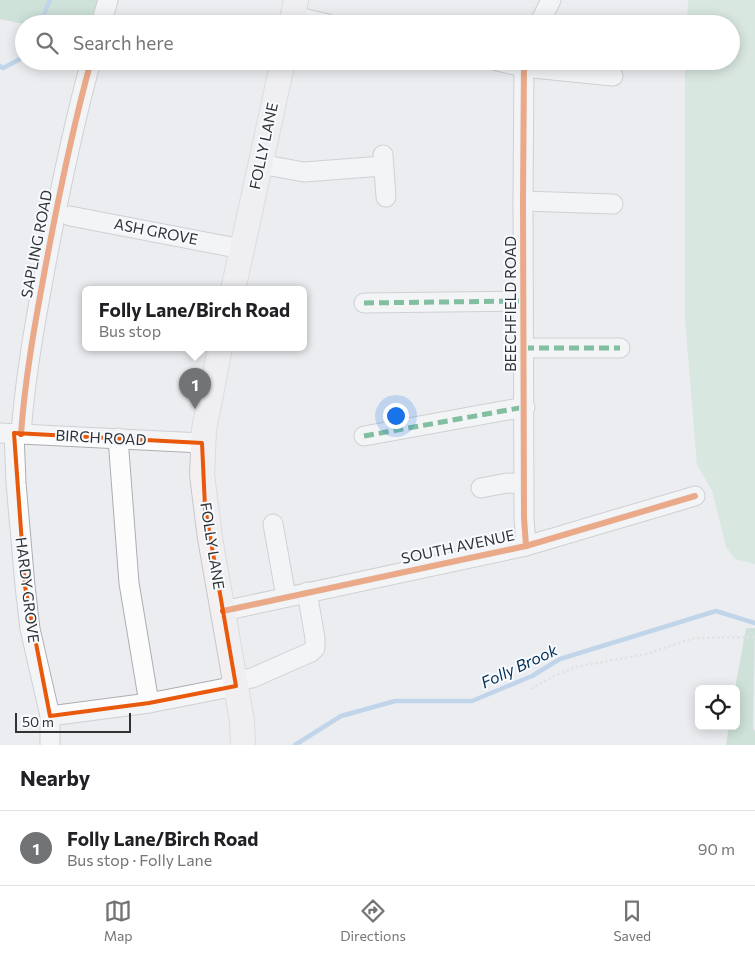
<!DOCTYPE html>
<html lang="en">
<head>
<meta charset="utf-8">
<style>
	:root { --surface:#fff; --page:#f6f6f6; --text:#202124; --muted:#757577; --line:#e0e0e0; --accent:#717375 }
	body { margin:0; font-family:Commissioner,sans-serif; background:var(--page); color:var(--text) }
	.controls { position:absolute; right:15px; bottom:15px; display:grid; overflow:hidden; border-radius:8px; box-shadow:0 2px 12px #0003 }
	.controls button { width:45px; height:45px; display:grid; place-items:center; padding:0; border:0; border-bottom:1px solid var(--line); background:var(--surface); color:var(--text); font:25px sans-serif }
	.scale { position:absolute; left:15px; bottom:12px; width:116px; box-sizing:border-box; padding-left:5px; border:2px solid #303233; border-top:0; font-size:14px; line-height:18px; white-space:nowrap; color:#303233; -webkit-text-stroke:4px #f7fafe; paint-order:stroke }
	.you { position:absolute; left:395px; top:415px; width:18px; height:18px; margin:-12px; border:4px solid #fff; border-radius:50%; background:#1a73e8; box-shadow:0 0 0 8px #1a73e833 }
	.badge { display:grid; place-items:center; width:32px; height:32px; border-radius:50%; background:var(--accent); color:#fff; font-size:16px; font-weight:700 }
	.pin { position:absolute; translate:-50% -41px; filter:drop-shadow(0 1px 2px #0008) }
	.pin::after { content:''; position:absolute; top:26px; width:18px; height:15px; background:inherit; clip-path:polygon(0 0,100% 0,50% 100%) }
	.popup { position:absolute; left:82px; top:286px; width:225px; height:65px; box-sizing:border-box; display:grid; place-content:center; border-radius:8px; background:var(--surface); filter:drop-shadow(0 1px 4px #0005); font-size:16px; white-space:nowrap; color:var(--muted) }
	.popup b { font-size:19px; color:var(--text) }
	.popup::after { content:''; position:absolute; left:50%; top:100%; margin-left:-10px; border:10px solid transparent; border-top-color:var(--surface) }
	.list { margin:0; padding:0; list-style:none }
	h2 { display:flex; justify-content:space-between; align-items:center; height:65px; margin:0; padding:0 20px; font-size:21px }
	h2 small { font-size:16px; font-weight:400; color:var(--muted) }
	.list li { display:grid; grid-template-columns:32px 1fr auto; gap:15px; align-items:center; box-sizing:border-box; height:75px; padding:0 20px; border-top:1px solid var(--line) }
	.list b { display:block; font-size:19px; white-space:nowrap }
	.list p { margin:0; font-size:16px; white-space:nowrap; color:var(--muted) }
	.list em { font-size:16px; font-style:normal; color:var(--muted) }
	.icon { flex:none; width:28px; height:28px; fill:none; stroke:currentColor; stroke-width:2; stroke-linecap:round; stroke-linejoin:round }
	.map { position:relative; flex:none; width:755px; height:745px; overflow:hidden }
	.search { position:absolute; background:var(--surface); box-shadow:0 2px 12px #0003; left:15px; right:15px; top:15px; height:55px; display:flex; align-items:center; gap:12px; box-sizing:border-box; padding:0 18px; border-radius:28px; color:var(--muted); font-size:19px }
	.sheet { height:140px; background:var(--surface) }
	nav { display:flex; justify-content:space-around; align-items:center; box-sizing:border-box; height:70px; border-top:1px solid var(--line); background:var(--surface); font-size:14px; color:var(--muted) }
	nav a { display:grid; justify-items:center; gap:2px }
	nav .on { color:var(--accent) }
	.map>svg:first-child { display:block }
	.green { fill:#c4dfcf }
	.forest { fill:#aad5bc }
	.lines { fill:none; stroke-linecap:round; stroke-linejoin:round }
	.stream { stroke:#8fb9e2; stroke-width:4.5 }
	.minor-casing { stroke:#adaeb1; stroke-width:21 }
	.major-casing { stroke:#c6c8c9; stroke-width:26 }
	.path { stroke:#d6d6d6; stroke-width:2.5; stroke-dasharray:2.5 2.5; stroke-linecap:butt }
	.minor { stroke:#fcfcfd; stroke-width:19 }
	.major { stroke:#f4f0f1; stroke-width:24 }
	.quiet { stroke:#00873e; stroke-width:5; stroke-dasharray:10 5; stroke-linecap:butt }
	.cycleway-casing { stroke:#f7fafe; stroke-width:9 }
	.cycleway { stroke:#e8590c; stroke-width:6 }
	.marked { fill:none; stroke:#e8590c; stroke-width:4; stroke-linejoin:round }
	.labels { text-anchor:middle; stroke-width:4; stroke-linejoin:round; paint-order:stroke }
	.street-label { font-size:15px; fill:#303233; stroke:#f7fafe }
	.water-label { font-size:16px; font-style:italic; fill:#002d52; stroke:#f7fafe }
</style>
</head>
<body>
<div class="map">
<svg width="755" height="745" viewBox="0 0 755 745">
	<rect width="100%" height="100%" fill="#ebedf0"/>
	<polygon class="green" points="688,0 755,0 755,564 735,559 726,547 712,490 697,465 685,319 685,61 731,61 731,24 687,24"/>
	<g class="forest">
		<polygon points="0,0 102,0 95,24 24,24 0,19"/>
		<polygon points="746,628 755,628 753,729 755,731 755,745 726,745 729,726 736,726 735,689"/>
	</g>
	<g class="lines">
		<g class="stream">
			<polyline points="40,24 50,0"/>
			<polyline points="0,66 3,68 24,57"/>
			<polyline points="295,745 341,716 395,701 472,701 532,676 560,659 716,611 755,623"/>
		</g>
		<g class="minor-casing">
			<g id="minor">
				<polyline points="293,16 328,24"/>
				<polyline points="101,24 108,0"/>
				<polyline points="539,24 551,0"/>
				<polyline points="498,61 523,67 613,76"/>
				<polyline points="524,61 523,201 524,518 526,546"/>
				<polyline points="383,155 386,197"/>
				<polyline points="260,164 304,172 383,166"/>
				<polyline points="523,201 613,204"/>
				<polyline points="70,216 242,249"/>
				<polyline points="364,303 523,301"/>
				<polyline points="524,348 620,348"/>
				<polyline points="0,433 202,443"/>
				<polyline points="14,433 16,483 25,586 30,629 50,716 50,745"/>
				<path d="M21 434C25 378 35 323 45 269 58 199 72 130 91 61"/>
				<polyline points="364,436 525,407"/>
				<polyline points="118,438 129,583 149,703"/>
				<polyline points="481,488 507,483 524,484"/>
				<polyline points="273,524 286,597"/>
				<polyline points="223,611 526,546 695,496"/>
				<polyline points="236,681 252,678 311,652 315,648 315,638 307,592"/>
				<polyline points="50,716 149,703 236,686"/>
			</g>
		</g>
		<g class="major-casing">
			<g id="major">
				<polyline points="291,24 296,0"/>
				<polyline points="233,290 283,61"/>
				<polyline points="220,348 204,430 202,475 210,538 242,721 243,745"/>
			</g>
		</g>
		<polyline class="path" points="531,689 556,675 576,667 646,654 694,638 755,637"/>
		<use href="#minor" class="minor"/>
		<use href="#major" class="major"/>
		<g class="quiet">
			<polyline points="364,303 523,301"/>
			<polyline points="524,348 620,348"/>
			<polyline points="364,436 525,407"/>
		</g>
		<g class="cycleway-casing">
			<g id="cycleway">
				<polyline points="524,61 523,201 524,518 526,546"/>
				<path d="M21 434C25 378 35 323 45 269 58 199 72 130 91 61"/>
				<polyline points="223,611 526,546 695,496"/>
			</g>
		</g>
		<use href="#cycleway" class="cycleway"/>
	</g>
	<path d="M0 0H755V745H0ZM14 433 202 443 205 507 236 686 149 703 50 716 25 586Z" fill="#ebedf0" fill-opacity=".55" fill-rule="evenodd"/>
	<path class="marked" d="M14 433 202 443 205 507 236 686 149 703 50 716 25 586Z"/>
	<g class="labels">
		<g class="street-label">
			<text transform="translate(264 146) rotate(-78)" y="5">FOLLY LANE</text>
			<text transform="translate(156 232) rotate(11)" y="5">ASH GROVE</text>
			<text transform="translate(37 244) rotate(-79)" y="5">SAPLING ROAD</text>
			<text transform="translate(511 304) rotate(-90)" y="5">BEECHFIELD ROAD</text>
			<text transform="translate(101 438) rotate(3)" y="5">BIRCH ROAD</text>
			<text transform="translate(212 546) rotate(81)" y="5">FOLLY LANE</text>
			<text transform="translate(458 547) rotate(-12)" y="5">SOUTH AVENUE</text>
			<text transform="translate(27 590) rotate(83)" y="5">HARDY GROVE</text>
		</g>
		<g class="water-label">
			<text transform="translate(519 666) rotate(-25)" y="6">Folly Brook</text>
		</g>
	</g>
</svg>
<div class="controls">
<button><svg class="icon" aria-label="locate" viewBox="0 0 24 24"><circle cx="12" cy="12" r="6"/><path d="M12 2v4M12 18v4M2 12h4M18 12h4"/></svg></button>
</div>
<div class="scale">50 m</div>
<div class="you"></div>
<div class="pin badge" style="left:195px;top:409px">1</div>
<div class="popup"><b>Folly Lane/Birch Road</b>Bus stop</div>
<div class="search"><svg class="icon" aria-label="search" viewBox="0 0 24 24"><circle cx="10" cy="10" r="6"/><path d="M15 15l6 6"/></svg>Search here</div>
</div>
<section class="sheet">
<h2>Nearby<small></small></h2>
<ul class="list">
<li><span class="badge">1</span><div><b>Folly Lane/Birch Road</b><p>Bus stop · Folly Lane</p></div><em>90 m</em></li>
</ul>
</section>
<nav>
<a class="on"><svg class="icon" aria-label="map" viewBox="0 0 24 24"><path d="M3 6l6-2 6 2 6-2v14l-6 2-6-2-6 2zM9 4v14M15 6v14"/></svg>Map</a>
<a><svg class="icon" aria-label="directions" viewBox="0 0 24 24"><path d="M12 3l9 9-9 9-9-9zM9 14v-3h6M13 9l2 2-2 2"/></svg>Directions</a>
<a><svg class="icon" aria-label="saved" viewBox="0 0 24 24"><path d="M7 4h10v16l-5-4-5 4z"/></svg>Saved</a>
</nav>
</body>
</html>
